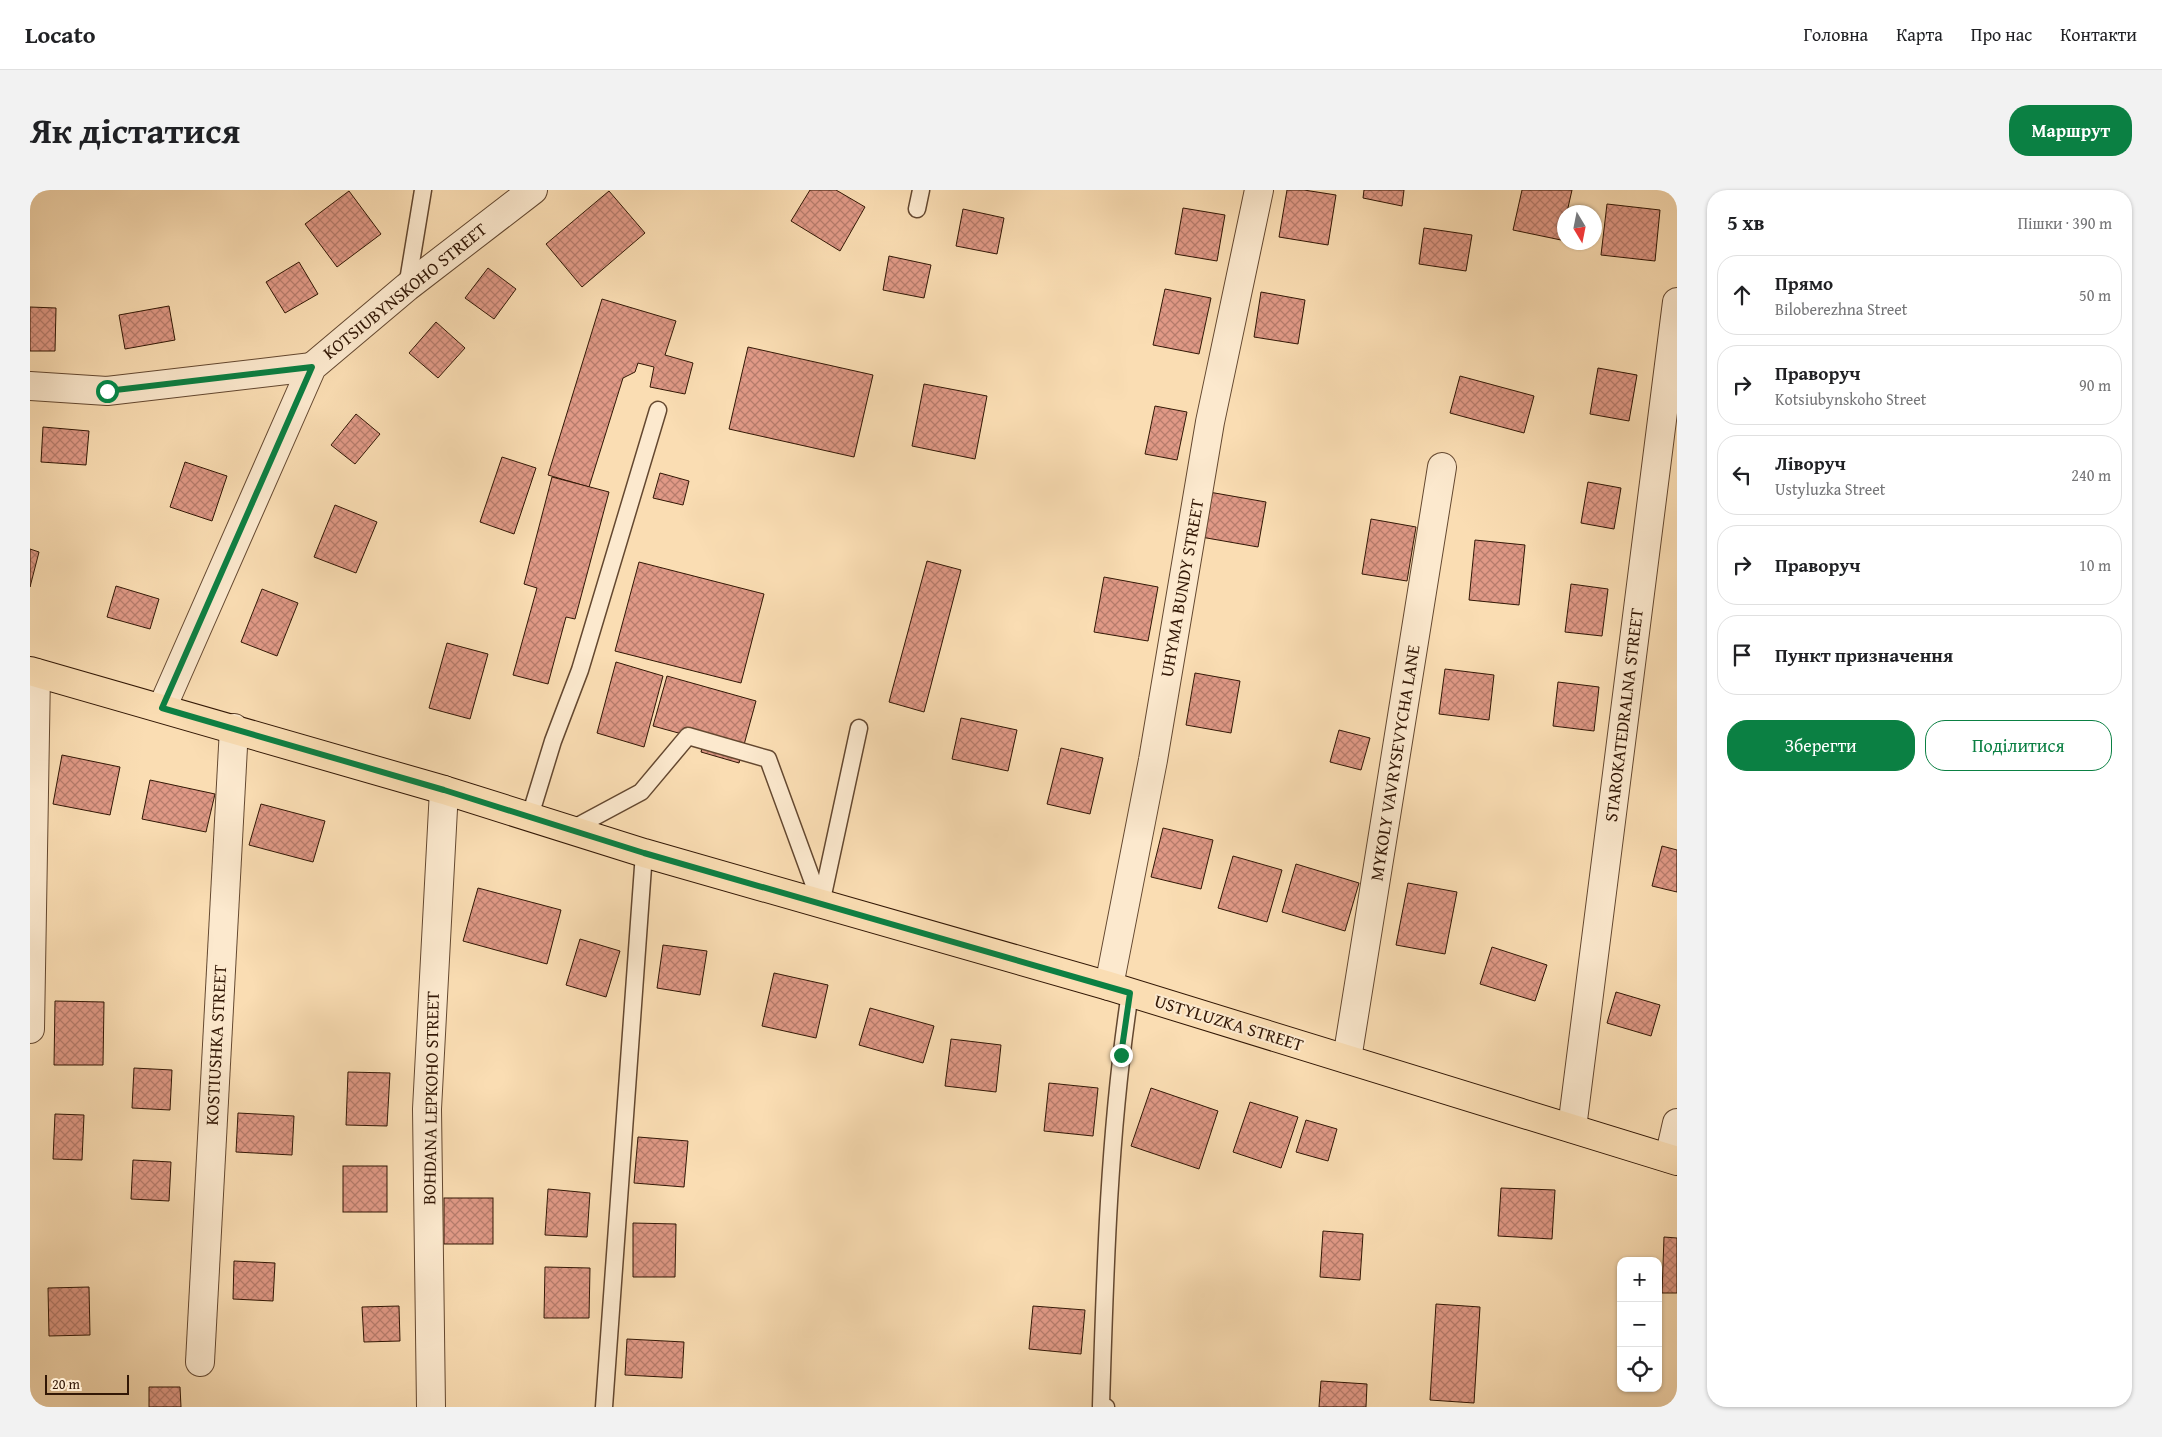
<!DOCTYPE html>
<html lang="uk">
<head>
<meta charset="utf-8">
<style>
	:root { --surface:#fff; --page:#f2f2f2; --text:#202124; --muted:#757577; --line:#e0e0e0; --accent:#0b8043 }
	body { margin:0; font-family:"Gentium Book Plus",serif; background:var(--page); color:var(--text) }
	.controls { position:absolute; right:15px; bottom:15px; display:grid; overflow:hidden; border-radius:10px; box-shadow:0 1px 4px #0004 }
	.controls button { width:45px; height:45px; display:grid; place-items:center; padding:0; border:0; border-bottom:1px solid var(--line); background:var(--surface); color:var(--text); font:25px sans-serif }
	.compass { position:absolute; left:1527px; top:15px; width:45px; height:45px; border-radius:50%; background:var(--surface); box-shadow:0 1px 4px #0004; rotate:170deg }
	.scale { position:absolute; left:15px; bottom:12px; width:84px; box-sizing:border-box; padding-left:5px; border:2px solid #321705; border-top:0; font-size:14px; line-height:18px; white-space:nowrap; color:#321705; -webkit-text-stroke:4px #fce9ce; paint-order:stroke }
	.stop { position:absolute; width:15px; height:15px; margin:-11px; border:4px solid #0b8043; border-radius:50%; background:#fff }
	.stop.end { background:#0b8043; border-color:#fff; box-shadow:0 1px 5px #0008 }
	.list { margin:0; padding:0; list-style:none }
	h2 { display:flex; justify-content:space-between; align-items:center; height:65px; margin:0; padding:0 20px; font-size:21px }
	h2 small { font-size:16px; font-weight:400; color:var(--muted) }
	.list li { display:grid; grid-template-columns:32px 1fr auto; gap:15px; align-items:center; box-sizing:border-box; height:80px; margin:0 10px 10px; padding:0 10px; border:1px solid var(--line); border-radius:20px }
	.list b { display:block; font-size:19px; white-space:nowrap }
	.list p { margin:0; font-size:16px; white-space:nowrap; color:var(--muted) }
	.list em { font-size:16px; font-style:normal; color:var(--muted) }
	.actions { display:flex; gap:10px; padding:15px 20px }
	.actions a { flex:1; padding:11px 0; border:1px solid var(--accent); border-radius:20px; text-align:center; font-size:18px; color:var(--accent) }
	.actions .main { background:var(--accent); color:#fff }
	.icon { flex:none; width:28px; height:28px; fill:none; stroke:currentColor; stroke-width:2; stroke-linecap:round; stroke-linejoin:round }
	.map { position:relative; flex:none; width:1647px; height:1217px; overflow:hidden; border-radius:20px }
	header { display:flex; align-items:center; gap:30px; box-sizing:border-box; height:70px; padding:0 25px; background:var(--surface); border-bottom:1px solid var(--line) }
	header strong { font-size:24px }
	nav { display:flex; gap:28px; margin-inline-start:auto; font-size:18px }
	.intro { display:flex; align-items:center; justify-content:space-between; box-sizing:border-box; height:120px; padding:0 30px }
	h1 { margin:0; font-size:35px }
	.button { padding:12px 22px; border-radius:20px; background:var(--accent); color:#fff; font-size:18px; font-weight:700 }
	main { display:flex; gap:30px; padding:0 30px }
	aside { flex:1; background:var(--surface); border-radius:20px; box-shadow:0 1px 4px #0004 }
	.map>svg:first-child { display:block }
	.building { fill:url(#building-cross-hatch); stroke:#321705 }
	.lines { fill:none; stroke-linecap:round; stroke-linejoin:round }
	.lane-casing { stroke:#644830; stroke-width:19 }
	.street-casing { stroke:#644830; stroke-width:30 }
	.primary-casing { stroke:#321705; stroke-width:30 }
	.lane { stroke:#fce9ce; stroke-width:16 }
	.street { stroke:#fce9ce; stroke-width:28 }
	.primary { stroke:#faddb3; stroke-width:28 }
	.route { stroke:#0b8043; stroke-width:6 }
	.labels { text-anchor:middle; stroke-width:4; stroke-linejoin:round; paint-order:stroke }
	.street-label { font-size:18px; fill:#321705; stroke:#fce9ce }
</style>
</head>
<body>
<header>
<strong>Locato</strong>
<nav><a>Головна</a><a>Карта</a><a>Про нас</a><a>Контакти</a></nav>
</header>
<div class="intro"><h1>Як дістатися</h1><a class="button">Маршрут</a></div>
<main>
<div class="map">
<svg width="1647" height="1217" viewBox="0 0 1647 1217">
	<defs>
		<pattern id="building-cross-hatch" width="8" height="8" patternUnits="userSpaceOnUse" patternTransform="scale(1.25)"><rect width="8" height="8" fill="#e09986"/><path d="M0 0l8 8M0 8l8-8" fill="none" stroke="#b67c6c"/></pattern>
	</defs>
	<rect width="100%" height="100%" fill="#faddb3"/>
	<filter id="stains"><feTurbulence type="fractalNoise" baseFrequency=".004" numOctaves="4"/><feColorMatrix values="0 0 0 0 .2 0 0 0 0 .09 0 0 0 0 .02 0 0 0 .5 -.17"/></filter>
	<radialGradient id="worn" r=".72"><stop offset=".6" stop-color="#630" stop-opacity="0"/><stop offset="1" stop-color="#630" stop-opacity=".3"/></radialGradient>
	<g class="building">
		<polygon points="780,0 806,0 835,17 810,61 761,31"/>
		<polygon points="1257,0 1274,0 1306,5 1298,55 1249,47"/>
		<polygon points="1334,0 1374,0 1372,16 1333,8"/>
		<polygon points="1492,0 1542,0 1537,22 1534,22 1531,50 1483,40"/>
		<polygon points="319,1 351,44 307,77 275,34"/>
		<polygon points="579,1 615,43 552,97 516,54"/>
		<polygon points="1577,14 1630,20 1625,71 1571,65"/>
		<polygon points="1153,18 1195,25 1187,71 1145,64"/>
		<polygon points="933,19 974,28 967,64 926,56"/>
		<polygon points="1394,38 1442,45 1436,81 1389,74"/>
		<polygon points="859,66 901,75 894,108 853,100"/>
		<polygon points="269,72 288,104 255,123 236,92"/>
		<polygon points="458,78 486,99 464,129 435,108"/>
		<polygon points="1135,99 1181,108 1169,164 1123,155"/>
		<polygon points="1231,102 1275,110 1268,154 1224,147"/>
		<polygon points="572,109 646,131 635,165 663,173 655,204 620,197 624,177 608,173 605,182 593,188 559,297 518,285"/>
		<polygon points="139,116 145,150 95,159 89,125"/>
		<polygon points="0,117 26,118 25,161 0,161"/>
		<polygon points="406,132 435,158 408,188 379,163"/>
		<polygon points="718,157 843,185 824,267 699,239"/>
		<polygon points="1568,178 1607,185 1599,231 1560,224"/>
		<polygon points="1430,186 1504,206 1494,243 1420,223"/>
		<polygon points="894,194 957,206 945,269 882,256"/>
		<polygon points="1125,216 1157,222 1147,270 1115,264"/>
		<polygon points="326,224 350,244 325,274 301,255"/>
		<polygon points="13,237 59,241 56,275 11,272"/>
		<polygon points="472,267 506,278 484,344 450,332"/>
		<polygon points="155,272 197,286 182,331 140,317"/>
		<polygon points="630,283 659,291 653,315 623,308"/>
		<polygon points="522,287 579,302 545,429 536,427 518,494 483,485 507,398 494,394"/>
		<polygon points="1558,292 1591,298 1584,339 1551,333"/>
		<polygon points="1179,302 1236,312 1228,357 1171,347"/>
		<polygon points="305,315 347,332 326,383 284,367"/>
		<polygon points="1341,329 1386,337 1377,391 1332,384"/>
		<polygon points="1445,350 1495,355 1489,415 1439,410"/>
		<polygon points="0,359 9,362 0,397"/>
		<polygon points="897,371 931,380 894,522 859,512"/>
		<polygon points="609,372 734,404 711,493 585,461"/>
		<polygon points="1074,387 1128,397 1118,451 1064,442"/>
		<polygon points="1541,394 1578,399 1572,446 1535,442"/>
		<polygon points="86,396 129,409 120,439 77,427"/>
		<polygon points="232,399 268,413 247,466 211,452"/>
		<polygon points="417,453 458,464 440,529 399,518"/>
		<polygon points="586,472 633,486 614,557 567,543"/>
		<polygon points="1415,479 1464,485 1459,530 1409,524"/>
		<polygon points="1165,483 1210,491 1201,543 1156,535"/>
		<polygon points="637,486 726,511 709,573 671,562 674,550 623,536"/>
		<polygon points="1528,492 1569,497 1564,541 1523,536"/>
		<polygon points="931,528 987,540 978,581 922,569"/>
		<polygon points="1309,540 1340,548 1331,580 1300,572"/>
		<polygon points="1031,558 1073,568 1060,624 1017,614"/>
		<polygon points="32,565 90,577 80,625 23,614"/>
		<polygon points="120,590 185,604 176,642 112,629"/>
		<polygon points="231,614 295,631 283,672 219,655"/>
		<polygon points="1133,638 1183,650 1171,699 1121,687"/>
		<polygon points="1632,656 1647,660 1647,702 1622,696"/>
		<polygon points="1203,666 1252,680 1237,732 1188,718"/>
		<polygon points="1266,674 1329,693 1315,741 1252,722"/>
		<polygon points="1378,693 1427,702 1415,764 1366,755"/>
		<polygon points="448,698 531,720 517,774 433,751"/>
		<polygon points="550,749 590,761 576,807 536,795"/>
		<polygon points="633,755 677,761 670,805 627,798"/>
		<polygon points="1462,757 1517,775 1505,811 1450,794"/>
		<polygon points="744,783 798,795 786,848 732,836"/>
		<polygon points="1586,802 1630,815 1621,846 1577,833"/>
		<polygon points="25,811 74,812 73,875 24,875"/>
		<polygon points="840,818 904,836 893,873 829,855"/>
		<polygon points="921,849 971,855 966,902 915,896"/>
		<polygon points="104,878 142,880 140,920 102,918"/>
		<polygon points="318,882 360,883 357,936 316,935"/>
		<polygon points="1019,893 1068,898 1063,946 1014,941"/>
		<polygon points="1121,898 1188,921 1169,979 1101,956"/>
		<polygon points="1220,912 1268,927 1251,978 1203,962"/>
		<polygon points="208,923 264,926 262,965 206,962"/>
		<polygon points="25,924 54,925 52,970 23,969"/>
		<polygon points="1276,930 1307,939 1298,971 1266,962"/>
		<polygon points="608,947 658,951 654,997 604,993"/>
		<polygon points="103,970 141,972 139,1011 101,1009"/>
		<rect x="313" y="976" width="44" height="46"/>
		<polygon points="1471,998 1525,1000 1522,1049 1468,1046"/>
		<polygon points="518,999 560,1003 557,1047 515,1045"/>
		<rect x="414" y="1008" width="49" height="46"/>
		<polygon points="603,1033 646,1034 645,1087 603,1087"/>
		<polygon points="1293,1041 1333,1044 1330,1090 1290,1087"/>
		<polygon points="1634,1047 1647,1048 1647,1103 1632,1103"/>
		<polygon points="204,1071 245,1073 243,1111 203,1109"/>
		<polygon points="515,1077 560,1078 559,1128 514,1128"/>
		<polygon points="59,1097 60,1145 19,1146 18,1098"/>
		<polygon points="1406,1114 1450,1117 1444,1213 1400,1210"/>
		<polygon points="369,1116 370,1151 334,1152 332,1117"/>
		<polygon points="1003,1116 1055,1120 1051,1164 999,1159"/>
		<polygon points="597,1149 654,1152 652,1188 595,1185"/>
		<polygon points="1291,1191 1337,1194 1336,1217 1289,1217"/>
		<polygon points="119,1197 150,1197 151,1217 119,1217"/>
	</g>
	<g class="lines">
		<g class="lane-casing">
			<g id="lane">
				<polyline points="887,19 891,0"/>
				<polyline points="377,97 393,0"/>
				<polyline points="500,626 523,551 550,480 628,220"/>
				<polyline points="542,639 611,602 658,546 738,569 791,714"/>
				<polyline points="791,714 829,538"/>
				<polyline points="574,1217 614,663"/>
				<path d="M1076 1217 1071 1216C1075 1078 1079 940 1100 803"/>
			</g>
		</g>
		<g class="street-casing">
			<g id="street">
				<polyline points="0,196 77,201 282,177"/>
				<polyline points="132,518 282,177 377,97 503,0"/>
				<polyline points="1079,796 1123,570 1180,232 1229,0"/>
				<polyline points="0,839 6,483"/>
				<polyline points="1317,869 1412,277"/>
				<polyline points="1542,938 1647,112"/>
				<polyline points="1639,968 1647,933"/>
				<polyline points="170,1172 204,538"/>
				<polyline points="401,1217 397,919 414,600"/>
			</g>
		</g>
		<g class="primary-casing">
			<polyline id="primary" points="0,481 414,600 614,663 1079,796 1647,971"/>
		</g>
		<use href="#lane" class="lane"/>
		<use href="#street" class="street"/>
		<use href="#primary" class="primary"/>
	</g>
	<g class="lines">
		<polyline class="route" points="77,201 282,177 132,518 414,600 614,663 1100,803 1091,865"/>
	</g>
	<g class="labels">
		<g class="street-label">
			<text transform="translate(375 101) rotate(-39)" y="6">KOTSIUBYNSKOHO STREET</text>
			<text transform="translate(1152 398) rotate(-80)" y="6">UHYMA BUNDY STREET</text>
			<text transform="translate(1594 525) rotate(-83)" y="6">STAROKATEDRALNA STREET</text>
			<text transform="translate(1365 573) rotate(-81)" y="6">MYKOLY VAVRYSEVYCHA LANE</text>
			<text transform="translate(1199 833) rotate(17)" y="6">USTYLUZKA STREET</text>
			<text transform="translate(186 855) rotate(-87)" y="6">KOSTIUSHKA STREET</text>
			<text transform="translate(401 908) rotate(-89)" y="6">BOHDANA LEPKOHO STREET</text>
		</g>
	</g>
	<rect width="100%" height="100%" filter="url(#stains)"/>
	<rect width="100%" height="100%" fill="url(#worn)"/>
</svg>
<div class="controls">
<button>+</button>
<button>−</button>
<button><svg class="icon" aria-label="locate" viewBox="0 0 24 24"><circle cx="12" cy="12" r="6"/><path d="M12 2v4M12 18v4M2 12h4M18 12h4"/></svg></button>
</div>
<svg class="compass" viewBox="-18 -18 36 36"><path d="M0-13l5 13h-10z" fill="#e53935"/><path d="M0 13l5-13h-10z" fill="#757577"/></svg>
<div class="scale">20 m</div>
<div class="stop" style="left:77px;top:201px"></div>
<div class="stop end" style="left:1091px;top:865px"></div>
</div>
<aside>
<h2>5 хв<small>Пішки · 390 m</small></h2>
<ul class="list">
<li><svg class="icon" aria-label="ahead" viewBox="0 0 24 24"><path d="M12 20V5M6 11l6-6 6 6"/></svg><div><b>Прямо</b><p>Biloberezhna Street</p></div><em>50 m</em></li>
<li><svg class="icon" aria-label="right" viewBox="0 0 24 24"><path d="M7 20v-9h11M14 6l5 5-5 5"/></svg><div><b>Праворуч</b><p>Kotsiubynskoho Street</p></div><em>90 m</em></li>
<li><svg class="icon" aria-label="left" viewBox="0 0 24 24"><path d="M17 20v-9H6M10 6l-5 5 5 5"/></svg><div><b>Ліворуч</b><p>Ustyluzka Street</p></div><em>240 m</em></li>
<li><svg class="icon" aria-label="right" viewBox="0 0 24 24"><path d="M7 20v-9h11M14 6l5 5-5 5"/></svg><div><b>Праворуч</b></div><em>10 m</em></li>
<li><svg class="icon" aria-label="arrive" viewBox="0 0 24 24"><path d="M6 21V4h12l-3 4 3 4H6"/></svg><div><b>Пункт призначення</b></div></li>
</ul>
<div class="actions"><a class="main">Зберегти</a><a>Поділитися</a></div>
</aside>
</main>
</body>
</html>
